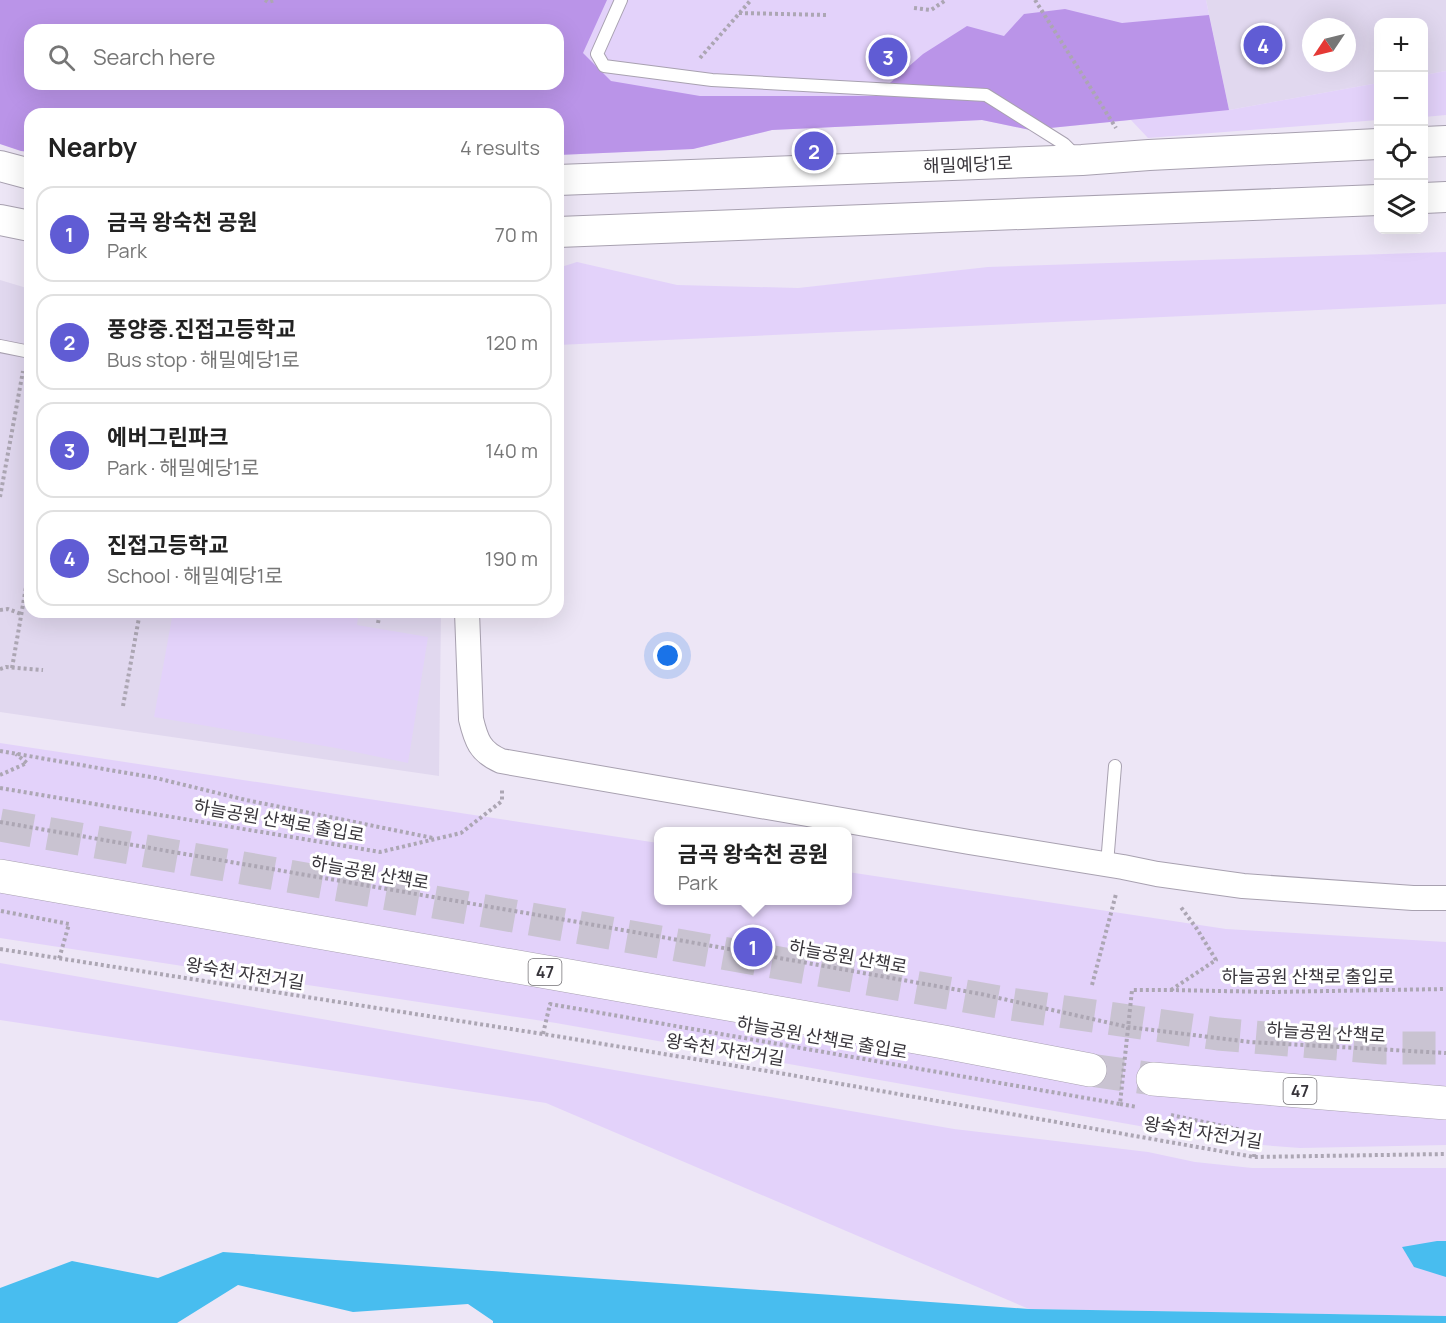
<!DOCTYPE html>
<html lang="en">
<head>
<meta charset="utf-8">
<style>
	:root { --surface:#fff; --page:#f2f2f2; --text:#222; --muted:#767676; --line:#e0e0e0; --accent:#605cd4 }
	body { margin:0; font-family:Manrope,"Noto Sans KR",sans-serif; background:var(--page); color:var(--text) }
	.controls { position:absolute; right:18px; top:18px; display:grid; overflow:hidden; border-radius:12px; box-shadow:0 6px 24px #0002 }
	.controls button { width:54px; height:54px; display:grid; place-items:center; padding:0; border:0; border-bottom:2px solid var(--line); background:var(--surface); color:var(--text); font:30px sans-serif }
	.compass { position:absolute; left:1302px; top:18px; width:54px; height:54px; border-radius:50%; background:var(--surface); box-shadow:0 6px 24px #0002; rotate:235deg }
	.you { position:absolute; left:668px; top:656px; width:21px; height:21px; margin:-15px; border:4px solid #fff; border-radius:50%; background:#1a73e8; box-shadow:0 0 0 9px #1a73e833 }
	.badge { display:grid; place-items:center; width:39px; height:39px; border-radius:50%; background:var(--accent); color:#fff; font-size:20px; font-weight:700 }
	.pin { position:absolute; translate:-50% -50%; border:3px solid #fff; box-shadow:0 2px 6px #0006 }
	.popup { position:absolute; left:654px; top:827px; width:198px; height:78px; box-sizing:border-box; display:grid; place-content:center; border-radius:12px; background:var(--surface); filter:drop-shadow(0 2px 4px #0005); font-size:20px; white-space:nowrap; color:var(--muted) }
	.popup b { font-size:22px; color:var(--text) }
	.popup::after { content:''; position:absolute; left:50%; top:100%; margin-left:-12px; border:12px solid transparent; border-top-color:var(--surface) }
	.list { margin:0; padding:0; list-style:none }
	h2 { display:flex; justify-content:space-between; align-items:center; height:78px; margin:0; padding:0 24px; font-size:26px }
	h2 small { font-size:20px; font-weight:400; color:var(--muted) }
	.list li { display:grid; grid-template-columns:39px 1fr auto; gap:18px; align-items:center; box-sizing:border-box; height:96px; margin:0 12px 12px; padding:0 12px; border:2px solid var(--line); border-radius:18px }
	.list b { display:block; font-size:22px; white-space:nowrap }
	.list p { margin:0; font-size:20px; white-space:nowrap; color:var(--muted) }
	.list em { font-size:20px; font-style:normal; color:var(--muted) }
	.icon { flex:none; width:33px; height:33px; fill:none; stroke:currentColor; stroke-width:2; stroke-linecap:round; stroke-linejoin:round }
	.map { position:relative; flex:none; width:1446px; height:1323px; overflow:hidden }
	.search { position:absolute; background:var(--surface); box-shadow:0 6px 24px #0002; left:24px; top:24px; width:540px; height:66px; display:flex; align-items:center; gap:15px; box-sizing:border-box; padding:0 21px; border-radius:18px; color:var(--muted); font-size:22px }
	.panel { position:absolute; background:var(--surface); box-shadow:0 6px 24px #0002; left:24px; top:108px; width:540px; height:510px; border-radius:18px }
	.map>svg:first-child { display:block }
	.built { fill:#e1d8ef; fill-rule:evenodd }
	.green { fill:#e3d2fa; fill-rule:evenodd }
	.forest { fill:#ba94e8; fill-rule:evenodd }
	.water { fill:#48bdef }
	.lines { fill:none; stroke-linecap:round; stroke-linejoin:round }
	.trunk-tunnel { stroke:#c9c3d1; stroke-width:33; stroke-dasharray:33 16; stroke-linecap:butt }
	.service-casing { stroke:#a8a1b0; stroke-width:14 }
	.minor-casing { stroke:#a8a1b0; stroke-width:26 }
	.tertiary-casing { stroke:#a8a1b0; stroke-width:32 }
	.trunk-casing { stroke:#a8a1b0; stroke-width:34 }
	.path { stroke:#aca6b3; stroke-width:4; stroke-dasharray:3 3; stroke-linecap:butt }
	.service { stroke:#fff; stroke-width:12 }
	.minor { stroke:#fff; stroke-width:24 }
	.tertiary { stroke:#fff; stroke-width:30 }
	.trunk { stroke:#fff; stroke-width:33 }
	.path-bridge { stroke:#aca6b3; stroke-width:4; stroke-dasharray:3 3; stroke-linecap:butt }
	.labels { text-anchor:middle; stroke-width:6; stroke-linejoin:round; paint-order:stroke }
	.shield { fill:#fff; stroke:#747276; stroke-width:1.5 }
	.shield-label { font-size:16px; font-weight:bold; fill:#38353b }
	.street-label { font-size:18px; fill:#38353b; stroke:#fff }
</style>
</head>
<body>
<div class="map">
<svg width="1446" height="1323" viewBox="0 0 1446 1323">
	<rect width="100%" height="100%" fill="#ede6f6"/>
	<g class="built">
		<path d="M1206 0H1446V71L1424 75V22H1378V83L1229 110ZM1311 27H1347V63H1311Z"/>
		<polygon points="0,280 30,289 30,612 441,612 439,776 0,712"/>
	</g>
	<g class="green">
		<path d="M0 0H1206L1229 110 1378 83V120L1148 138 1131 120 1030 130 982 120 772 130 693 149 558 155V114H30V152L21 151 0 144ZM30 30H558V84H30Z"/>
		<polygon points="1446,71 1446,115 1424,117 1424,75"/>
		<polygon points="1446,252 1446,304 558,345 558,268 577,262 677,285 798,288 988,267"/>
		<polygon points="173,612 359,612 357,625 428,637 408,763 336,748 154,717"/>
		<polygon points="0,743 658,843 658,900 848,900 848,872 1226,929 1446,942 1446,1145 1300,1148 1236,1143 556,1023 0,938"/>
		<polygon points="0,963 954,1129 1148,1152 1195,1162 1252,1168 1446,1168 1446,1316 1029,1309 546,1103 0,1020"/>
	</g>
	<path class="forest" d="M0 0H607L583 53 611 81 700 96H875L923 54 967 26 1004 36 1024 14 1065 9 1122 23 1209 15 1229 110 1030 130 982 120 772 130 693 149 558 155V114H30V152L21 151 0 144ZM30 30H558V84H30Z"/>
	<g class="water">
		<polygon points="1437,1241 1446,1241 1446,1277 1414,1267 1402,1247"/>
		<polygon points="223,1252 1029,1309 1446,1316 1446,1323 493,1323 493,1321 468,1304 353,1312 238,1285 177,1323 0,1323 0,1288 72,1261 158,1278"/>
	</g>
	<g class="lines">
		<g class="trunk-tunnel">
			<polyline points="0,825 1010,1004 1218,1034 1384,1048 1446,1048"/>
			<polyline points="1090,1070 1153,1079"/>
		</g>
		<g class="service-casing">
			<g id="service">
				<polyline points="621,0 597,54 604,66 712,80 986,95 1064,144 1076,156"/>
				<polyline points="0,346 30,352"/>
				<polyline points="1107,864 1115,766"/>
			</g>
		</g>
		<g class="minor-casing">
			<path id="minor" d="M467 612 471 719C476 740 480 752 501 761L969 842 1123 867 1157 874 1243 886 1413 898H1446"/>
		</g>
		<g class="tertiary-casing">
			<g id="tertiary">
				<polyline points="1424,142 1446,141"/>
				<polyline points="0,166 30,174"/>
				<polyline points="558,180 1082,160 1149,155 1378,144"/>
				<polyline points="1424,198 1446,197"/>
				<polyline points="0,220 30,226"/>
				<polyline points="558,232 1378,200"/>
			</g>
		</g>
		<g class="trunk-casing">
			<g id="trunk">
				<polyline points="0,876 944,1042 1090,1070"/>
				<polyline points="1153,1079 1446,1103"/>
			</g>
		</g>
		<g class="path">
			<polyline points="265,0 268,2 275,0"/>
			<polyline points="1035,0 1116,128"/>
			<polyline points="914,8 931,10 946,0"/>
			<polyline points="739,13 827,15"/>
			<polyline points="700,58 751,0"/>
			<polyline points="0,497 23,371"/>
			<polyline points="0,610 8,609 21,614"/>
			<polyline points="378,623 380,612"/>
			<polyline points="12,668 30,564"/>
			<polyline points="0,669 6,667 43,670"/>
			<polyline points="123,706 140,612"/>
			<polyline points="0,751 156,778 246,800 433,838"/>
			<polyline points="0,775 27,763 16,754"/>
			<polyline points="0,788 380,852 461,833 502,801 502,788"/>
			<polyline points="1,911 69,924 59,959"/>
			<polyline points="0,949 543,1034 785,1074 1254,1157 1446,1154"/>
			<polyline points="1092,985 1116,894"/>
			<polyline points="1170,990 1271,992 1446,989"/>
			<polyline points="1171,990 1216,960 1197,929 1180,906"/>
			<polyline points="1120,1104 1137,1107"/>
			<polyline points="1171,1115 1256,1133 1254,1157"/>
		</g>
		<use href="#service" class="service"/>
		<use href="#minor" class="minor"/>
		<use href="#tertiary" class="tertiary"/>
		<use href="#trunk" class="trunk"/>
		<g class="path-bridge">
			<polyline points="0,822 572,921 981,994 1128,1027 1250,1042 1446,1053"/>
			<polyline points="543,1034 550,1004 1120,1104 1132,990 1170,990"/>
		</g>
	</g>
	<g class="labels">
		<g class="shield">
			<rect x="528.5" y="959" width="33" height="26" rx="4.5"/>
			<rect x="1283.5" y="1078" width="33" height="26" rx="4.5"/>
		</g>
		<g class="shield-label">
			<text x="545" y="978">47</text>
			<text x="1300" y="1097">47</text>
		</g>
		<g class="street-label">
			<text transform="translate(968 165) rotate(-2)" y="6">해밀예당1로</text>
			<text transform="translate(279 821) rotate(10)" y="6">하늘공원 산책로 출입로</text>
			<text transform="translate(370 873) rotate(10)" y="6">하늘공원 산책로</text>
			<text transform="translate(848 957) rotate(10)" y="6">하늘공원 산책로</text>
			<text transform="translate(245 974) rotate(9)" y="6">왕숙천 자전거길</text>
			<text x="1308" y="983">하늘공원 산책로 출입로</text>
			<text transform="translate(1326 1033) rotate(3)" y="6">하늘공원 산책로</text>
			<text transform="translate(822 1038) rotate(10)" y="6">하늘공원 산책로 출입로</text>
			<text transform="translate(725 1050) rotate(9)" y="6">왕숙천 자전거길</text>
			<text transform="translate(1203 1133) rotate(9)" y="6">왕숙천 자전거길</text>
		</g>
	</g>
</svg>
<div class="controls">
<button>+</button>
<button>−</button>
<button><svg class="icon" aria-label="locate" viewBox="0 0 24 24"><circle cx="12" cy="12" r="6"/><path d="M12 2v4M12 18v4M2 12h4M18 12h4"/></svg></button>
<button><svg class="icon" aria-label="layers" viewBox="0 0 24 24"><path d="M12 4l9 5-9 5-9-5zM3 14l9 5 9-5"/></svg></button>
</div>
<svg class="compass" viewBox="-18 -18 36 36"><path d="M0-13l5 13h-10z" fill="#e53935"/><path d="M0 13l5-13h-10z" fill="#767676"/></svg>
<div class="you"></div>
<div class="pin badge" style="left:753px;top:947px">1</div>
<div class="popup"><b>금곡 왕숙천 공원</b>Park</div>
<div class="pin badge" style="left:814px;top:151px">2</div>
<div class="pin badge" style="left:888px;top:57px">3</div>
<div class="pin badge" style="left:1263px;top:45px">4</div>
<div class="search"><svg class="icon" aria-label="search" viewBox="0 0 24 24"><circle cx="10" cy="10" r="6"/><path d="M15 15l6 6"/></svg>Search here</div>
<section class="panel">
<h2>Nearby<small>4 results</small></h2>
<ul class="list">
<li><span class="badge">1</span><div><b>금곡 왕숙천 공원</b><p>Park</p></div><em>70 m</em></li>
<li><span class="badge">2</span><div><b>풍양중.진접고등학교</b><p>Bus stop · 해밀예당1로</p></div><em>120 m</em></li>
<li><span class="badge">3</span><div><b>에버그린파크</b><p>Park · 해밀예당1로</p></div><em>140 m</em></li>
<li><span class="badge">4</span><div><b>진접고등학교</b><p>School · 해밀예당1로</p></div><em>190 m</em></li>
</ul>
</section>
</div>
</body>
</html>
